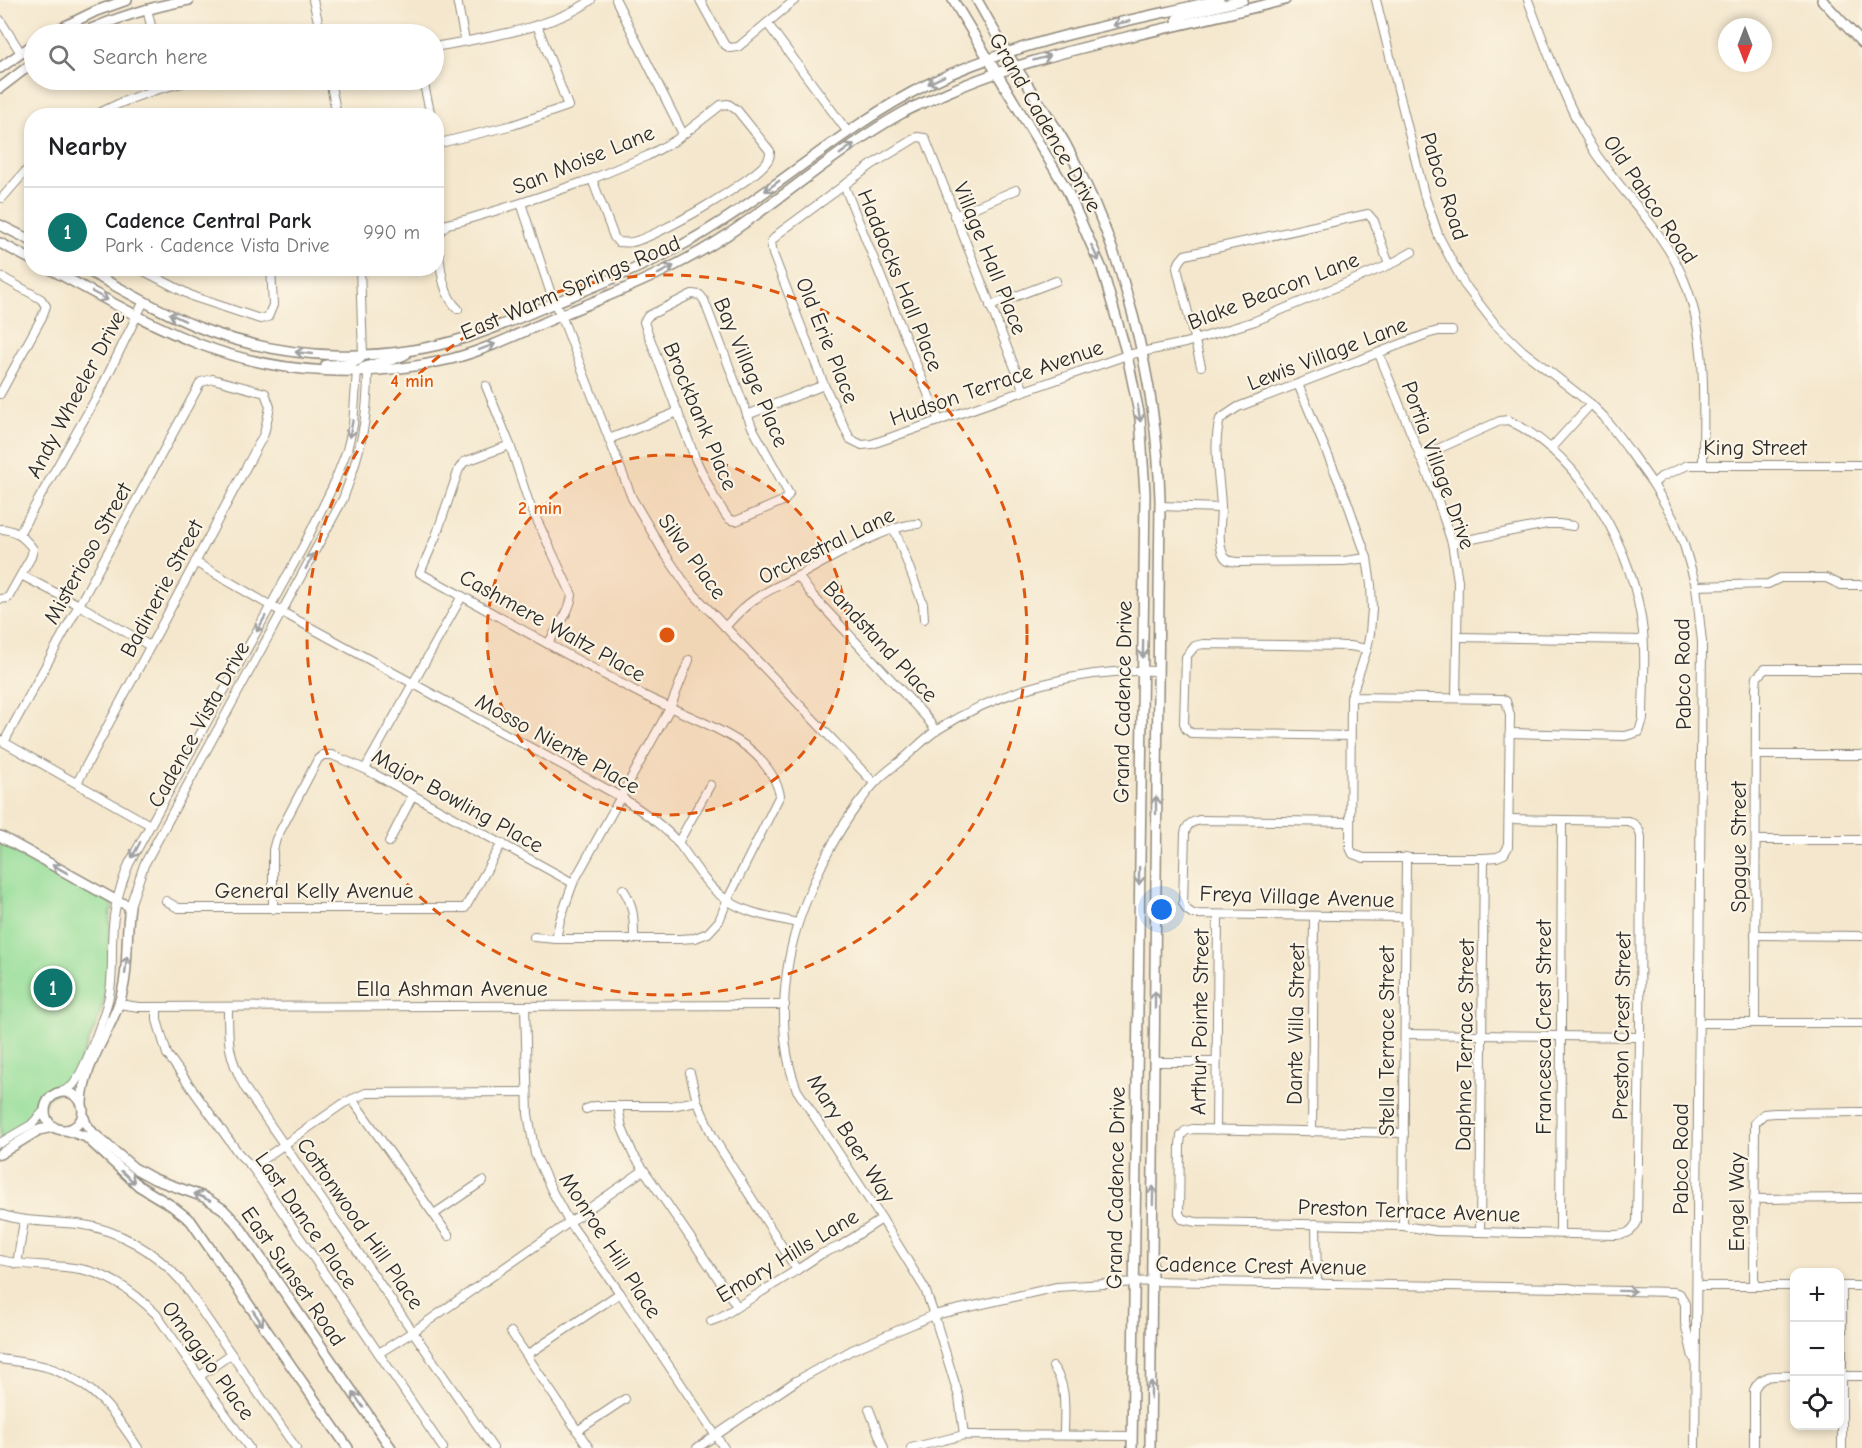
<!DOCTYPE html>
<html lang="en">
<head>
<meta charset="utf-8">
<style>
	:root { --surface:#fff; --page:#f6f6f6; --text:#202124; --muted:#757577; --line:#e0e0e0; --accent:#0f766e }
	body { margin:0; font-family:"Comic Neue",sans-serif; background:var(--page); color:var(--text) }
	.controls { position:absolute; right:18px; bottom:18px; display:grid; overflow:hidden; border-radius:12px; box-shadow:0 3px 9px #0003 }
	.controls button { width:54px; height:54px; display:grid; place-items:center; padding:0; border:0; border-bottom:2px solid var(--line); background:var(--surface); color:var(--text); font:30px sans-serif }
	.compass { position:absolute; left:1718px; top:18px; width:54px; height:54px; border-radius:50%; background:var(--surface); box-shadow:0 3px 9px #0003; rotate:180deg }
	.you { position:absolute; left:1162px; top:910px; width:21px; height:21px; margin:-15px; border:4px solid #fff; border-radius:50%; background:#1a73e8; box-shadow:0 0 0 9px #1a73e833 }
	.badge { display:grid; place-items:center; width:39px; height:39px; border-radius:50%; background:var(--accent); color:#fff; font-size:20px; font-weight:700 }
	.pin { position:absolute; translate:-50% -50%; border:3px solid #fff; box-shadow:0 2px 6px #0006 }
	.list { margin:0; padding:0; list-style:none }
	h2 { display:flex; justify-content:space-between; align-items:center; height:78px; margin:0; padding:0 24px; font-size:26px }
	h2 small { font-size:20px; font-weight:400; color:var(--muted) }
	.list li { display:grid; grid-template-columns:39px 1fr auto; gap:18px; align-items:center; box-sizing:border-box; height:90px; padding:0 24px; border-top:2px solid var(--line) }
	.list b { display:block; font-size:22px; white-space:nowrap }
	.list p { margin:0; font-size:20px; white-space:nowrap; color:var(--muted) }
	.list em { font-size:20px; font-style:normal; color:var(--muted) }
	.icon { flex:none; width:33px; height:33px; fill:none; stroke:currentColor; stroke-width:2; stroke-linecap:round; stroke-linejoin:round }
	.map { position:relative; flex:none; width:1862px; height:1448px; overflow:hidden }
	.search { position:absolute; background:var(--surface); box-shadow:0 3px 9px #0003; left:24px; top:24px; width:420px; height:66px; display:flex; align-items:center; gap:15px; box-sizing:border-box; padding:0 21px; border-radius:33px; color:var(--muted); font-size:22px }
	.panel { position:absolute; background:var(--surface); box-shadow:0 3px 9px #0003; left:24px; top:108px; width:420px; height:168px; border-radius:24px }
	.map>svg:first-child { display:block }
	.green { fill:#96de99; stroke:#608462; stroke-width:1.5 }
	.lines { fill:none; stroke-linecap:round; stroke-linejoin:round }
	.minor-casing { stroke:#90897c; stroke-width:10 }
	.major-casing { stroke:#90897c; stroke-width:12 }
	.minor { stroke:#fff; stroke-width:8 }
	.major { stroke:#fff; stroke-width:9 }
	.oneway { stroke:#a0a0a0 }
	.ring { fill:none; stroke:#df570e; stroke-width:3; stroke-dasharray:10 8 }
	.labels { text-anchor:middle; stroke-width:4.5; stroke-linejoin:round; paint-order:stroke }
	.street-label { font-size:22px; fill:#2b2b2b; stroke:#fcf5e5 }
	.centre { fill:#df570e; stroke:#fcf5e5; stroke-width:3 }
	.ring-label { font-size:18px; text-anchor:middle; font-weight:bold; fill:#df570e; stroke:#fcf5e5; stroke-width:4.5; stroke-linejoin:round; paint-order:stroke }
</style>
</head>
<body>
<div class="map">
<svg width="1862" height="1448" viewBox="0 0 1862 1448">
	<rect width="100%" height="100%" fill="#fcf5e5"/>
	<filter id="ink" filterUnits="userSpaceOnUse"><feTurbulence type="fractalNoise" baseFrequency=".0167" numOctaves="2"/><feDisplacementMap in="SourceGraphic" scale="12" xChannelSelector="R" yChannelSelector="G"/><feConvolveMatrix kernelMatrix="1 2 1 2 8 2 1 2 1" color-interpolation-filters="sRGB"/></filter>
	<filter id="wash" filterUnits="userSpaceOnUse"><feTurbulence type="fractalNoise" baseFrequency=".008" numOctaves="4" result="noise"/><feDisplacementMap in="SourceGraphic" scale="24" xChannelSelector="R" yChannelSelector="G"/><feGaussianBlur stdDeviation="1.35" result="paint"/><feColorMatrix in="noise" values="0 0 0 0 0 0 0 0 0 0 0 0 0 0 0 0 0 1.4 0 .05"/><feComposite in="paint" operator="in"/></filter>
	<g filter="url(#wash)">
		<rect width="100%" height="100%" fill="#f4e7cd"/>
		<path class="green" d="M0 840 113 903 112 910 110 912C109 939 110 968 105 996 99 1025 82 1055 70 1083L65 1088 48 1097 41 1110 33 1120 0 1142Z"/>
	</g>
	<g filter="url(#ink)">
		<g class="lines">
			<g class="minor-casing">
				<g id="minor">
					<polyline points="313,0 321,34"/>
					<polyline points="457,0 465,41"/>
					<polyline points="616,0 683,134"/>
					<polyline points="700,0 724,44 730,48 738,47 795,0"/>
					<polyline points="1376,0 1424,194 1439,237 1464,284 1495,324 1523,351 1591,404 1604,417 1628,449 1653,484 1673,518 1684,545 1696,586 1702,642 1695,1448"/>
					<path d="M1528 0C1544 42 1559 86 1580 126 1585 135 1590 145 1596 154 1625 196 1664 231 1684 280 1708 338 1703 403 1703 464"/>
					<polyline points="147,9 153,34"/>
					<polyline points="0,20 21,53"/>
					<polyline points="767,23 847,131"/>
					<path d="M434 47C479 39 555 28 591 0"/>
					<polyline points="330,80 337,116"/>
					<polyline points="423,80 431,116"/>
					<path d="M94 116C127 98 159 87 196 80"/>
					<polyline points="436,144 513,125 568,106 537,25"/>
					<polyline points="844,185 939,421"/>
					<polyline points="2,198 32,164"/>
					<polyline points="521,203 554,303 561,315 632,498 663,551 689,589 874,783"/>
					<polyline points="954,216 1016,190"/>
					<polyline points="138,268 194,297 260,319 268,317 273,305 271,268"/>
					<polyline points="360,268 363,355"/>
					<polyline points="0,276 41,299 46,306 42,317 0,394"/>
					<polygon points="692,294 700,295 704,300 752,427 789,494 785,500 736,521 731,520 727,517 714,497 695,458 646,328 644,322 648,316"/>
					<polyline points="990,306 1056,281"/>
					<path d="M458 309C440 292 441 263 437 240V235L447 224 465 220 521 203 592 179 647 156 676 140 721 105 728 104 737 110 770 151C770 154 770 157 768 160 756 180 657 237 632 242 628 243 623 242 618 242L614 237 592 179"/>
					<polyline points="1379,354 1436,495 1452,543 1458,581 1456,698"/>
					<polyline points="1201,366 1177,268 1180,261 1185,255 1368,214 1374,221 1389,265"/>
					<polyline points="1298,384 1347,501 1367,558 1371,585 1372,609 1370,633 1367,649 1351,697 1350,848 1353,854 1364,858 1484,858 1497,857 1504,854 1508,847 1510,715 1506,701 1502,699 1351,697"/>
					<path d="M486 386 510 445 529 503 572 595C570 612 556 629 548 644"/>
					<polyline points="1024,391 925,138 917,137 873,164 779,233 771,242 773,254 824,385 850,439 862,445 872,444 1127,355 1185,343 1255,321 1389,265 1412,252"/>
					<polyline points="747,415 824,385"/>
					<polyline points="609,439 678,412"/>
					<path d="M510 445 464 462 459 469 436 536 420 573C495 614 569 657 645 696 678 712 713 724 744 745 760 756 776 776 780 795L727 901 719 921 708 933 695 938 679 939H556L534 937"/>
					<polyline points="1551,448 1591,404"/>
					<path d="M1420 457 1500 421 1508 420C1583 456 1635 552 1643 632 1646 661 1643 690 1643 719L1639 732 1625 736 1510 733"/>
					<polyline points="1653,484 1661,477 1688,465 1862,465"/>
					<polyline points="1160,506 1221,508"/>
					<polyline points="894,528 923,604 924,619"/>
					<path d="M0 529C14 529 25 538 33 549L31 557 8 598 0 599"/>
					<polyline points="19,534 100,391 144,301"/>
					<polyline points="1452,543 1547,524 1559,524 1573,526"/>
					<path d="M1367 558 1344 561 1237 562C1230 561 1226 561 1223 554 1217 540 1221 521 1221 507 1220 479 1212 447 1220 419L1238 407 1427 334 1438 331H1452"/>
					<path d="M195 562 271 606 621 797C642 811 662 824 679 844 694 863 705 886 727 900 747 914 773 917 797 923"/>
					<polyline points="21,575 79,605 150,646"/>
					<polyline points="798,576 813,596 926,717 936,731"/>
					<polyline points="1696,586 1768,584 1780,578 1826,578 1841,585 1862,585"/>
					<path d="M725 627C734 617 743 607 755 599 769 589 785 583 800 575 827 560 889 524 918 524"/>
					<polyline points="1457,637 1643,640"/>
					<polyline points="1350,736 1191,733 1186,729 1184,723 1186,657 1195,646 1203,644 1350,646 1367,649"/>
					<polyline points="0,740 150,825"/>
					<polyline points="4,742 201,382 213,379 265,393 270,407 264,434 77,783"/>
					<polyline points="1756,755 1862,755"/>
					<polyline points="365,769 462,596"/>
					<path d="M1349 822 1200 820C1191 822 1187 824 1185 833L1183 903 1187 910 1193 914 1405 917"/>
					<polyline points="1756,840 1862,840"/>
					<polyline points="389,842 413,795"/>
					<polyline points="678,843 710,785"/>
					<path d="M623 889C634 905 634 920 634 939"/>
					<polyline points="166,901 178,908 465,908 502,843"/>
					<path d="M130 906 144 865 343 499C360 454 368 420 368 371"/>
					<polyline points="273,909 273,850 276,839 318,759 323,755 332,755 365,769 573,883"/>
					<polyline points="1755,935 1862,936"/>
					<polyline points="556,939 560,920 573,883 670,708 689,660"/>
					<polyline points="119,1004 139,1007 785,1005"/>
					<polyline points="525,1006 528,1114 535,1154 553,1193 569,1222 620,1293 724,1448"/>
					<polyline points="157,1007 157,1020 167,1054 239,1154 252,1167 443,1448"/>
					<path d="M228 1007C228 1043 228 1056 245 1088L493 1448"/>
					<polyline points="1699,1023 1862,1023"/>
					<polyline points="1755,1023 1756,688 1757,677 1765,669 1862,669"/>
					<polyline points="1405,1034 1640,1037"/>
					<polyline points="1155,1062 1216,1062"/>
					<polyline points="690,1073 697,1101 713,1137 797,1270"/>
					<path d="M61 1092C66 1090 70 1088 73 1085 85 1070 107 1010 110 991 114 966 110 942 114 917 116 899 122 882 129 864L304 545 333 486 347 450 353 425 357 371"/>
					<polyline points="352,1099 449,1236"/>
					<polyline points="618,1106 622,1128 633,1154 737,1306"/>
					<polyline points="586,1109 595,1106 671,1106 697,1101"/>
					<polyline points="1216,1130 1218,915"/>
					<polyline points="1312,1132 1314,916"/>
					<path d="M1404 1133 1193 1129 1185 1131 1181 1136 1180 1145 1179 1213 1182 1219 1196 1222 1403 1226 1436 1231 1616 1235C1627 1234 1631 1233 1637 1222L1640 1037 1641 837C1639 828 1637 825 1628 821L1509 819"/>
					<polyline points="0,1143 31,1125 45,1110"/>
					<polyline points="252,1167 344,1103 366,1093 527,1092"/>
					<polyline points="1754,1199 1862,1198"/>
					<path d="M0 1214C25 1223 51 1221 78 1224 118 1229 155 1251 181 1281L296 1448"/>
					<polyline points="434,1214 483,1181"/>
					<polyline points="1316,1224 1317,1283"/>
					<polyline points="1403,1226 1406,857"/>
					<polyline points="1480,1232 1484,858"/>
					<polyline points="1560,1233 1562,820"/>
					<path d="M0 1260C28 1267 53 1264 80 1269 110 1274 135 1293 156 1314L249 1448"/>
					<polyline points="17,1264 24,1221"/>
					<polyline points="1697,1286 1794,1286"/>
					<polyline points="1754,1286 1755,1123 1764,1114 1774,1113 1862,1112"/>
					<polyline points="1840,1286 1862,1286"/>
					<polyline points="1842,1286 1842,1448"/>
					<polyline points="711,1321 719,1318 797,1270 821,1254 840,1246 882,1219"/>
					<polyline points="511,1332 589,1448"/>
					<polyline points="379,1353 414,1331 644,1170"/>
					<polyline points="527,1355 620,1293"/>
					<path d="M0 1359C17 1362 39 1363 55 1370 95 1385 115 1413 138 1448"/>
					<path d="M1053 1367C1068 1386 1064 1411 1064 1435"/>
					<polyline points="200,1376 231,1354"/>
					<polyline points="1840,1376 1862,1376"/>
					<polyline points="869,1409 884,1448"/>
					<polyline points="577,1431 625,1399"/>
					<path d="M964 1435 959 1397 934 1315 925 1289 882 1219 797 1090C775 1034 783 959 805 904 820 866 834 837 858 804 864 797 869 789 875 783 883 774 893 767 903 759 914 750 925 738 937 730 1003 688 1080 669 1157 671"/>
					<polyline points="697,1448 796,1381 852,1350 934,1315 1057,1287 1152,1281 1568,1288 1579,1290 1674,1292 1680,1294 1685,1304 1685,1323 1693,1357"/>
					<polyline points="911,1448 964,1435 1132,1436"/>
					<path d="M1754 1448V1390C1761 1372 1779 1376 1794 1376"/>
				</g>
			</g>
			<g class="major-casing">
				<g id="major">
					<polyline points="953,0 1067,190 1102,269 1127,355 1140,418 1145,493 1132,1448"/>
					<path d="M977 0C987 17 996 35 1006 51 1025 83 1047 112 1065 143 1123 248 1157 380 1160 500L1150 1448"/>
					<polyline points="1822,0 1862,43"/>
					<polyline points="1178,25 1177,19 1184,15 1243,0"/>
					<polyline points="49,34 96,11 127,0"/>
					<path d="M80 34C115 18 150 7 189 0"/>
					<polyline points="0,68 34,44"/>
					<polyline points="0,88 34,62"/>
					<polyline points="0,225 32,241"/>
					<polyline points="0,243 32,260"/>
					<path d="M48 268C97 294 147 324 199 344 278 375 368 379 451 359 490 349 526 330 564 314 620 291 676 269 727 235 787 195 841 147 904 112 916 105 929 101 941 95 1001 68 1063 52 1127 37 1180 25 1232 13 1285 0"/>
					<path d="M83 268C125 291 167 316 211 332 293 361 385 363 468 337 497 328 526 315 554 303 610 280 665 258 716 225 788 180 851 122 928 84 1019 40 1121 23 1219 0"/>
					<path d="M326 365C339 364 355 367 363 355"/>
					<path d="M363 368C377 362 391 362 406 354"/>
					<path d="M0 836 117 901 130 906C125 938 130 972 119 1003 107 1037 83 1066 82 1103"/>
					<circle cx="64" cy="1111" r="19"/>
					<polyline points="83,1115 86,1124 93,1133 134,1168 154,1179 204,1197 223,1209 239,1226 391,1448"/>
					<polyline points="66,1130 86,1137 139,1186 172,1206 191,1221 348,1448"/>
					<polyline points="0,1154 39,1130 53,1127"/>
				</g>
			</g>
			<use href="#minor" class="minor"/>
			<use href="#major" class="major"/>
		</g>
		<defs><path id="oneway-shaft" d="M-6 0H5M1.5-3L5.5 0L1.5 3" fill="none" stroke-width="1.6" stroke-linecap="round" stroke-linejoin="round" transform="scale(1.5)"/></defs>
		<g class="oneway">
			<use href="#oneway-shaft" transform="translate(1121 23) rotate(167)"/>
			<use href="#oneway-shaft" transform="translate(1042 58) rotate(-15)"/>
			<use href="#oneway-shaft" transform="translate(936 80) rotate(155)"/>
			<use href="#oneway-shaft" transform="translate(847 149) rotate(-36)"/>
			<use href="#oneway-shaft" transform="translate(772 186) rotate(144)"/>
			<use href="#oneway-shaft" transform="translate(1095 253) rotate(65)"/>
			<use href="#oneway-shaft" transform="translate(666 270) rotate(-27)"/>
			<use href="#oneway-shaft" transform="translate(100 296) rotate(28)"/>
			<use href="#oneway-shaft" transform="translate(177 317) rotate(-155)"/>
			<use href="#oneway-shaft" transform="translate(487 347) rotate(-20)"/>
			<use href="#oneway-shaft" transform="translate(304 353) rotate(-174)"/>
			<use href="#oneway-shaft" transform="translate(1139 413) rotate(80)"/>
			<use href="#oneway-shaft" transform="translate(351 429) rotate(101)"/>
			<use href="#oneway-shaft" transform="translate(310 561) rotate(-61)"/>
			<use href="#oneway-shaft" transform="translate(261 624) rotate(119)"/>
			<use href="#oneway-shaft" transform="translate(1143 649) rotate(91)"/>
			<use href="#oneway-shaft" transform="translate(1156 805) rotate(-90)"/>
			<use href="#oneway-shaft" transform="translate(136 850) rotate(118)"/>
			<use href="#oneway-shaft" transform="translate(60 869) rotate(-151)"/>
			<use href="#oneway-shaft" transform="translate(1139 876) rotate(91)"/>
			<use href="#oneway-shaft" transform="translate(126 965) rotate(-84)"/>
			<use href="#oneway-shaft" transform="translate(1155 1000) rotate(-90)"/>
			<use href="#oneway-shaft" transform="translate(128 1177) rotate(42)"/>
			<use href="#oneway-shaft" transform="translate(1153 1195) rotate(-89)"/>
			<use href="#oneway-shaft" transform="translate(202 1197) rotate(-155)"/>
			<use href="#oneway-shaft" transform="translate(1627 1291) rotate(1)"/>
			<use href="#oneway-shaft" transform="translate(258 1318) rotate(56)"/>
			<use href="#oneway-shaft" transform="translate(1151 1390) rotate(-89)"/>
			<use href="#oneway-shaft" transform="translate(358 1400) rotate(-125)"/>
		</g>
	</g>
	<circle cx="667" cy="635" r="180" fill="#df570e" fill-opacity=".12"/>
	<g class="ring">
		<circle cx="667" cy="635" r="180"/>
		<circle cx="667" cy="635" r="360"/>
	</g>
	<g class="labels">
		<g class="street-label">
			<text transform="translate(1046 122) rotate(60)" y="8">Grand Cadence Drive</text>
			<text transform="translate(583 159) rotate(-22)" y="8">San Moise Lane</text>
			<text transform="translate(1445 186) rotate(72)" y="8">Pabco Road</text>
			<text transform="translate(1651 199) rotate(56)" y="8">Old Pabco Road</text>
			<text transform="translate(991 258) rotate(68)" y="8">Village Hall Place</text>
			<text transform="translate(901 280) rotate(68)" y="8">Haddocks Hall Place</text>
			<text transform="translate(570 287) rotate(-23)" y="8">East Warm Springs Road</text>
			<text transform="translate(1273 290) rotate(-21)" y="8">Blake Beacon Lane</text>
			<text transform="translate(828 340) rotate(68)" y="8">Old Erie Place</text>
			<text transform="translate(1327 353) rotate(-21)" y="8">Lewis Village Lane</text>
			<text transform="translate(752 372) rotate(67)" y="8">Bay Village Place</text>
			<text transform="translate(996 382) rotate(-19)" y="8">Hudson Terrace Avenue</text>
			<text transform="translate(75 394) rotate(-62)" y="8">Andy Wheeler Drive</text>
			<text transform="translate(701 416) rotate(67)" y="8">Brockbank Place</text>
			<text x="1755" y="455">King Street</text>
			<text transform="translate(1439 465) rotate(70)" y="8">Portia Village Drive</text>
			<text transform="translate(826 545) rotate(-26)" y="8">Orchestral Lane</text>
			<text transform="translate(87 553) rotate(-61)" y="8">Misterioso Street</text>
			<text transform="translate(693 556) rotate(54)" y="8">Silva Place</text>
			<text transform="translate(161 588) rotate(-62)" y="8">Badinerie Street</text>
			<text transform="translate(553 625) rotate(29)" y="8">Cashmere Waltz Place</text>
			<text transform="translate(881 641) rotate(47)" y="8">Bandstand Place</text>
			<text transform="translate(1682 674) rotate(-91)" y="8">Pabco Road</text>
			<text transform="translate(1122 702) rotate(-89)" y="8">Grand Cadence Drive</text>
			<text transform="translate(198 724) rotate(-61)" y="8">Cadence Vista Drive</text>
			<text transform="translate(558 743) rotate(29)" y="8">Mosso Niente Place</text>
			<text transform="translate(458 800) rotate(29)" y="8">Major Bowling Place</text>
			<text transform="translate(1738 847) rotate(-90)" y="8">Spague Street</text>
			<text x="314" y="898">General Kelly Avenue</text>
			<text transform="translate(1297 896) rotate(2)" y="8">Freya Village Avenue</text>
			<text x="452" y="996">Ella Ashman Avenue</text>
			<text transform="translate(1199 1022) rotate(-89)" y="8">Arthur Pointe Street</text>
			<text transform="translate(1295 1024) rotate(-89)" y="8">Dante Villa Street</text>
			<text transform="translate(1621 1026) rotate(-89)" y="8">Preston Crest Street</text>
			<text transform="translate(1543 1027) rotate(-90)" y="8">Francesca Crest Street</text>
			<text transform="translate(1386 1041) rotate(-90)" y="8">Stella Terrace Street</text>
			<text transform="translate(1464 1045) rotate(-89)" y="8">Daphne Terrace Street</text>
			<text transform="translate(852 1138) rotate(58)" y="8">Mary Baer Way</text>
			<text transform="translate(1680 1159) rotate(-90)" y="8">Pabco Road</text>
			<text transform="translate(1115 1188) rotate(-89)" y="8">Grand Cadence Drive</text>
			<text transform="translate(1736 1202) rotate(-90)" y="8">Engel Way</text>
			<text transform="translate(1409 1210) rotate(2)" y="8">Preston Terrace Avenue</text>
			<text transform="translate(307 1220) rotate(55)" y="8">Last Dance Place</text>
			<text transform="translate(361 1223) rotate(55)" y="8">Cottonwood Hill Place</text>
			<text transform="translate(611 1245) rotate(57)" y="8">Monroe Hill Place</text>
			<text transform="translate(787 1255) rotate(-31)" y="8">Emory Hills Lane</text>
			<text transform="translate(1261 1265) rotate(1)" y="8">Cadence Crest Avenue</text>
			<text transform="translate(294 1276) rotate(55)" y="8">East Sunset Road</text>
			<text transform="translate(209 1360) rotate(54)" y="8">Omaggio Place</text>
		</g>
	</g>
	<circle cx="667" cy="635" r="9" class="centre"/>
	<g class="ring-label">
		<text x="412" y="387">4 min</text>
		<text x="540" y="514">2 min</text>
	</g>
</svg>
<div class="controls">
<button>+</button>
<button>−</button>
<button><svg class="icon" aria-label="locate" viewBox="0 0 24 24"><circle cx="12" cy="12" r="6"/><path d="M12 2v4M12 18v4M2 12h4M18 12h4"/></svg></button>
</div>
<svg class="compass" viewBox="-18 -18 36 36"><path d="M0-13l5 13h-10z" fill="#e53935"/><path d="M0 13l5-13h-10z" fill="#757577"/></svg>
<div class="you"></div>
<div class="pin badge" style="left:53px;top:988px">1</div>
<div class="search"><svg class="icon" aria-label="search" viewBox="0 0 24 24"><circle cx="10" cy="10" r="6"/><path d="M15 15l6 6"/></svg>Search here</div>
<section class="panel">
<h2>Nearby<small></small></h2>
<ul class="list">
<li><span class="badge">1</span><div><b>Cadence Central Park</b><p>Park · Cadence Vista Drive</p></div><em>990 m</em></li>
</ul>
</section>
</div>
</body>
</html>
